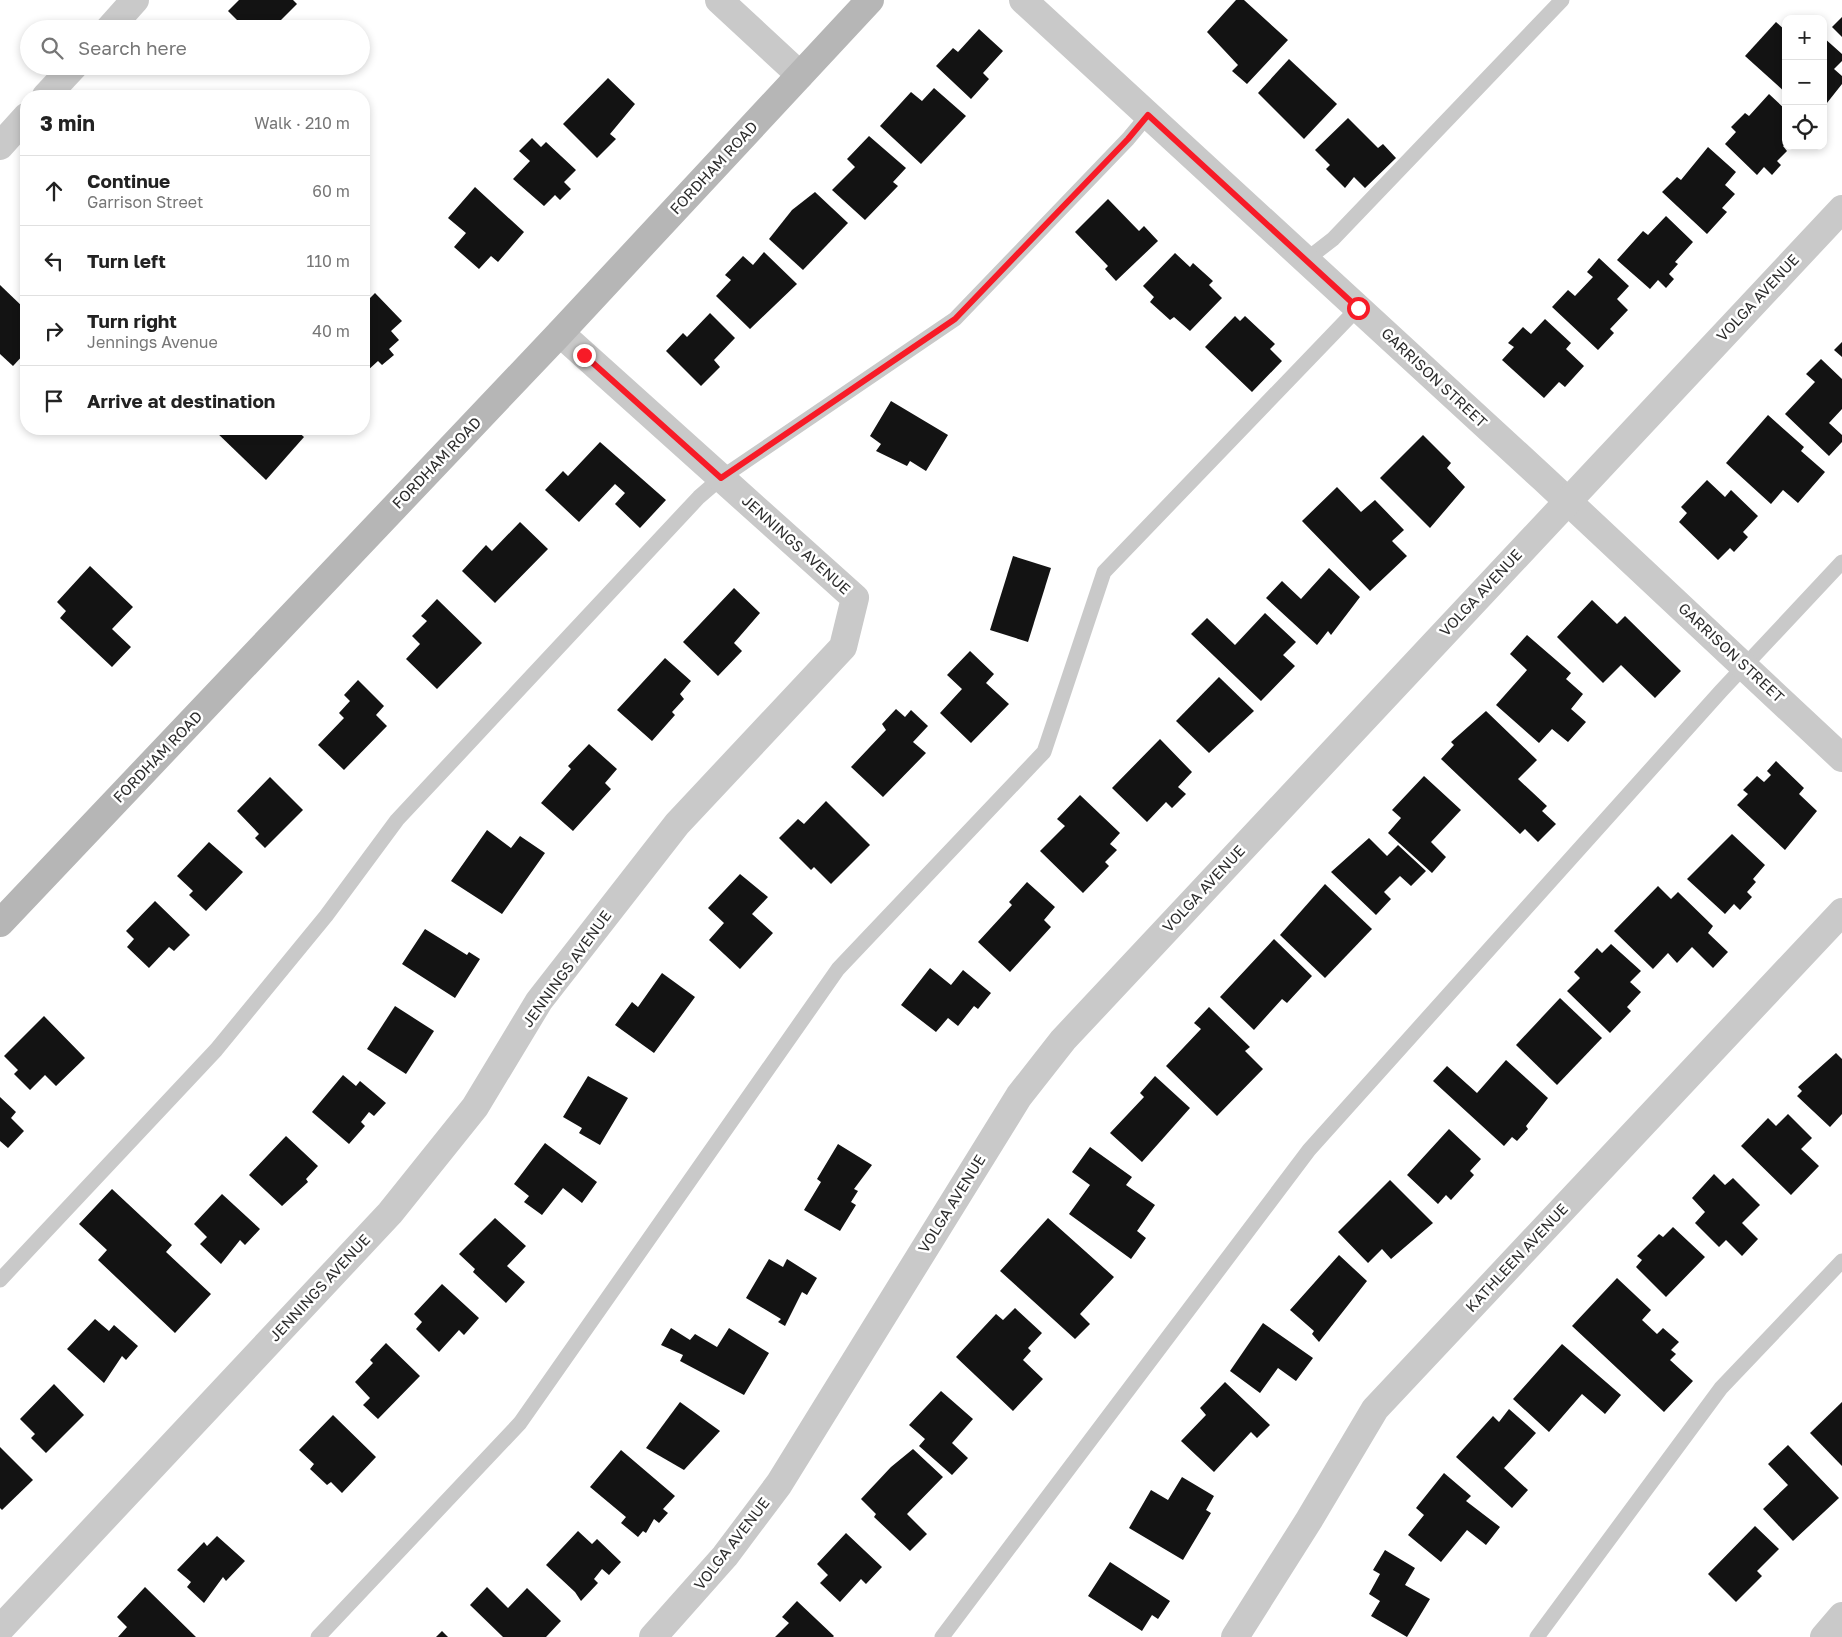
<!DOCTYPE html>
<html lang="en">
<head>
<meta charset="utf-8">
<style>
	:root { --surface:#fff; --page:#f2f2f2; --text:#222; --muted:#767676; --line:#e0e0e0 }
	body { margin:0; font-family:"Golos Text",sans-serif; background:var(--page); color:var(--text) }
	.controls { position:absolute; right:15px; top:15px; display:grid; overflow:hidden; border-radius:10px; box-shadow:0 2px 8px #0003 }
	.controls button { width:45px; height:45px; display:grid; place-items:center; padding:0; border:0; border-bottom:1px solid var(--line); background:var(--surface); color:var(--text); font:25px sans-serif }
	.stop { position:absolute; width:15px; height:15px; margin:-11px; border:4px solid #f71b27; border-radius:50%; background:#fff }
	.stop.end { background:#f71b27; border-color:#fff; box-shadow:0 1px 5px #0008 }
	.list { margin:0; padding:0; list-style:none }
	h2 { display:flex; justify-content:space-between; align-items:center; height:65px; margin:0; padding:0 20px; font-size:21px }
	h2 small { font-size:16px; font-weight:400; color:var(--muted) }
	.list li { display:grid; grid-template-columns:32px 1fr auto; gap:15px; align-items:center; box-sizing:border-box; height:70px; padding:0 20px; border-top:1px solid var(--line) }
	.list b { display:block; font-size:19px; white-space:nowrap }
	.list p { margin:0; font-size:16px; white-space:nowrap; color:var(--muted) }
	.list em { font-size:16px; font-style:normal; color:var(--muted) }
	.icon { flex:none; width:28px; height:28px; fill:none; stroke:currentColor; stroke-width:2; stroke-linecap:round; stroke-linejoin:round }
	.map { position:relative; flex:none; width:1842px; height:1637px; overflow:hidden }
	.search { position:absolute; background:var(--surface); box-shadow:0 2px 8px #0003; left:20px; top:20px; width:350px; height:55px; display:flex; align-items:center; gap:12px; box-sizing:border-box; padding:0 18px; border-radius:28px; color:var(--muted); font-size:19px }
	.panel { position:absolute; background:var(--surface); box-shadow:0 2px 8px #0003; left:20px; top:90px; width:350px; height:345px; border-radius:20px }
	.map>svg:first-child { display:block }
	.building { fill:#131313 }
	.lines { fill:none; stroke-linecap:round; stroke-linejoin:round }
	.lane { stroke:#c9c9c9; stroke-width:15 }
	.street { stroke:#c9c9c9; stroke-width:28 }
	.secondary { stroke:#b6b6b6; stroke-width:28 }
	.route { stroke:#f71b27; stroke-width:6 }
	.labels { text-anchor:middle; stroke-width:5; stroke-linejoin:round; paint-order:stroke }
	.street-label { font-size:15px; fill:#2c2c2c; stroke:#fff }
</style>
</head>
<body>
<div class="map">
<svg width="1842" height="1637" viewBox="0 0 1842 1637">
	<rect width="100%" height="100%" fill="#fff"/>
	<g class="building">
		<polygon points="239,0 293,0 297,4 272,29 246,29 228,11"/>
		<polygon points="1236,0 1244,0 1288,40 1247,84 1232,71 1238,65 1207,32"/>
		<polygon points="1842,17 1842,37 1832,27"/>
		<polygon points="1776,22 1786,31 1786,93 1745,56"/>
		<polygon points="979,29 1003,51 983,73 989,79 971,99 936,66 953,48 958,52"/>
		<polygon points="1823,37 1842,54 1842,61 1834,69 1842,76 1842,84 1823,108"/>
		<polygon points="1289,59 1337,104 1304,139 1258,93"/>
		<polygon points="608,78 635,104 610,134 616,139 597,158 563,124"/>
		<polygon points="934,88 966,116 921,164 880,126 911,92 922,101"/>
		<polygon points="1769,94 1786,110 1786,143 1783,146 1787,151 1777,161 1781,165 1772,175 1764,167 1757,175 1725,144 1736,132 1731,127 1745,113 1749,116"/>
		<polygon points="1348,118 1378,148 1383,144 1396,158 1365,188 1354,177 1345,188 1326,169 1330,165 1315,150"/>
		<polygon points="869,136 906,168 893,182 898,186 865,220 832,190 855,167 847,159"/>
		<polygon points="532,138 541,147 546,142 576,170 564,182 571,189 560,200 555,195 544,206 513,179 530,161 519,151"/>
		<polygon points="1708,147 1736,172 1725,185 1735,194 1722,208 1727,212 1707,234 1662,192 1677,177 1681,180"/>
		<polygon points="475,187 524,232 498,262 491,256 479,269 454,247 466,233 448,218"/>
		<polygon points="815,192 848,223 803,270 769,239 792,210"/>
		<polygon points="1108,199 1139,231 1144,226 1158,241 1116,281 1105,269 1108,266 1075,232"/>
		<polygon points="1666,216 1693,242 1675,262 1678,264 1669,274 1674,279 1666,288 1658,280 1650,289 1617,260 1643,231 1648,235"/>
		<polygon points="764,252 797,284 750,329 716,296 731,280 725,275 743,256 753,265"/>
		<polygon points="1175,253 1190,267 1193,263 1213,281 1209,285 1222,298 1190,331 1174,317 1170,320 1150,302 1154,297 1143,286"/>
		<polygon points="1599,258 1629,286 1617,299 1628,310 1610,329 1614,333 1598,350 1552,307 1568,290 1575,296 1593,277 1587,272"/>
		<polygon points="0,285 26,310 26,352 13,366 0,354"/>
		<polygon points="375,293 402,321 391,331 399,340 389,349 394,355 382,365 378,361 367,371 364,367 364,316 368,312 364,308 364,304"/>
		<polygon points="710,313 735,338 714,360 720,367 701,386 666,351 683,333 687,337"/>
		<polygon points="1235,316 1240,321 1245,316 1275,344 1270,349 1282,361 1252,392 1205,347"/>
		<polygon points="1545,319 1571,343 1566,349 1584,366 1565,387 1559,382 1544,398 1502,360 1514,347 1508,343 1523,327 1531,334"/>
		<polygon points="1842,342 1842,357 1834,350"/>
		<polygon points="1821,359 1842,379 1842,409 1829,423 1842,435 1842,442 1829,456 1785,414 1815,382 1806,374"/>
		<polygon points="891,401 948,435 926,471 910,461 907,466 876,451 881,444 870,436"/>
		<polygon points="1768,415 1804,447 1801,451 1825,472 1798,503 1783,490 1771,504 1726,463"/>
		<polygon points="213,429 295,429 304,437 266,480"/>
		<polygon points="1423,435 1451,463 1447,468 1465,487 1430,528 1380,478"/>
		<polygon points="600,442 666,500 640,528 615,504 625,493 615,484 579,522 545,490 563,471 568,476"/>
		<polygon points="1707,480 1725,497 1731,490 1758,516 1743,532 1748,537 1734,552 1730,548 1718,560 1679,522 1687,513 1681,507"/>
		<polygon points="1337,487 1361,512 1375,500 1404,530 1392,541 1407,556 1370,591 1302,521"/>
		<polygon points="520,522 548,549 495,603 462,571 486,545 492,551"/>
		<polygon points="1013,556 1051,568 1028,642 990,630"/>
		<polygon points="90,566 133,607 112,629 131,647 112,667 60,618 66,611 57,602"/>
		<polygon points="1329,568 1360,597 1331,635 1328,631 1317,645 1266,598 1282,581 1301,599"/>
		<polygon points="734,588 760,613 734,643 742,651 718,676 683,642"/>
		<polygon points="437,599 482,643 437,689 406,659 420,644 412,636 427,621 421,616"/>
		<polygon points="1592,600 1617,624 1625,616 1681,671 1655,698 1621,665 1603,683 1557,637"/>
		<polygon points="1265,613 1296,642 1283,655 1295,666 1261,701 1191,634 1207,618 1235,645"/>
		<polygon points="1527,635 1571,673 1566,679 1583,694 1571,709 1586,722 1568,742 1552,729 1539,743 1496,705 1527,670 1510,654"/>
		<polygon points="970,651 994,674 986,683 1009,704 971,743 940,713 962,689 947,675"/>
		<polygon points="665,658 691,681 680,694 684,699 672,712 675,715 652,741 617,710"/>
		<polygon points="1219,677 1254,711 1209,753 1176,721"/>
		<polygon points="358,680 384,706 376,715 387,726 344,770 318,745 344,718 339,713 350,701 344,695"/>
		<polygon points="896,709 905,717 911,710 928,726 913,742 926,753 883,797 851,767 886,730 882,724"/>
		<polygon points="1486,711 1537,760 1518,779 1547,806 1542,811 1556,824 1538,842 1525,829 1520,834 1441,759 1454,745 1451,742"/>
		<polygon points="1160,739 1192,772 1178,787 1186,794 1172,808 1166,802 1147,822 1112,788"/>
		<polygon points="589,744 617,769 605,783 611,789 573,831 541,803 571,769 568,766"/>
		<polygon points="1776,761 1804,788 1799,794 1817,811 1785,850 1737,805 1748,794 1743,790 1757,776 1764,782 1771,775 1767,771"/>
		<polygon points="1424,776 1461,810 1431,842 1446,857 1432,873 1388,833 1401,818 1392,810"/>
		<polygon points="270,777 303,810 265,848 255,838 259,834 237,811"/>
		<polygon points="1080,795 1120,833 1110,844 1117,850 1105,862 1109,866 1083,893 1040,851 1065,826 1057,819"/>
		<polygon points="826,801 870,845 831,884 814,867 811,870 779,838 798,819 804,824"/>
		<polygon points="487,830 511,848 520,836 545,853 502,914 451,881"/>
		<polygon points="1732,834 1765,865 1753,879 1756,882 1747,892 1752,897 1740,910 1734,904 1725,914 1687,879"/>
		<polygon points="1369,838 1387,856 1398,845 1426,871 1411,886 1400,876 1384,892 1391,899 1376,915 1331,872"/>
		<polygon points="209,842 243,872 206,911 189,895 193,891 177,876"/>
		<polygon points="740,874 768,897 752,914 773,933 740,969 709,940 724,923 708,908"/>
		<polygon points="1027,882 1055,907 1044,920 1051,927 1010,972 978,942 1012,905 1009,902"/>
		<polygon points="1325,884 1372,929 1325,978 1280,935"/>
		<polygon points="1658,886 1671,899 1678,892 1713,926 1708,933 1728,952 1713,968 1692,947 1677,963 1668,953 1653,969 1614,931"/>
		<polygon points="155,901 190,935 174,951 169,947 149,968 127,947 134,939 126,931"/>
		<polygon points="425,929 467,955 469,952 480,959 455,998 402,964"/>
		<polygon points="1274,939 1312,976 1287,1003 1282,999 1254,1030 1220,997"/>
		<polygon points="1611,944 1641,971 1630,982 1641,992 1627,1007 1631,1011 1610,1033 1567,991 1580,978 1574,972 1597,948 1602,953"/>
		<polygon points="930,968 951,985 963,970 991,993 978,1009 974,1006 958,1026 948,1018 936,1032 901,1005"/>
		<polygon points="662,973 695,997 654,1053 615,1025 632,1002 638,1007"/>
		<polygon points="1560,998 1602,1038 1557,1085 1516,1045"/>
		<polygon points="395,1006 434,1031 406,1074 367,1049"/>
		<polygon points="1209,1007 1250,1047 1245,1051 1263,1069 1217,1116 1166,1066 1201,1029 1194,1023"/>
		<polygon points="44,1016 85,1058 56,1086 45,1075 30,1090 14,1074 18,1070 4,1056"/>
		<polygon points="1836,1053 1842,1059 1842,1114 1830,1127 1797,1096 1802,1091 1798,1087"/>
		<polygon points="1506,1060 1548,1098 1526,1126 1528,1129 1517,1141 1512,1137 1504,1146 1433,1081 1447,1066 1477,1093"/>
		<polygon points="343,1075 356,1086 360,1081 386,1103 374,1116 369,1112 361,1122 365,1126 349,1144 312,1112"/>
		<polygon points="588,1076 628,1098 600,1145 579,1133 582,1128 563,1117"/>
		<polygon points="1155,1076 1190,1108 1142,1162 1110,1133 1144,1097 1140,1093"/>
		<polygon points="0,1097 16,1112 11,1118 24,1131 8,1148 0,1141"/>
		<polygon points="1788,1114 1812,1138 1801,1149 1819,1166 1791,1195 1741,1146 1768,1118 1776,1126"/>
		<polygon points="1449,1129 1481,1159 1470,1171 1474,1175 1451,1200 1446,1195 1438,1204 1407,1175"/>
		<polygon points="286,1136 318,1166 306,1179 308,1182 282,1206 249,1175"/>
		<polygon points="545,1143 597,1182 582,1203 563,1188 542,1215 524,1202 529,1196 514,1184"/>
		<polygon points="838,1144 872,1165 854,1189 858,1191 851,1202 856,1205 840,1231 804,1210 821,1182 817,1179"/>
		<polygon points="1090,1147 1132,1177 1126,1185 1155,1205 1137,1231 1146,1238 1131,1259 1069,1214 1090,1185 1072,1172"/>
		<polygon points="1714,1174 1725,1185 1733,1178 1760,1205 1742,1223 1758,1239 1742,1256 1726,1240 1719,1247 1695,1223 1705,1212 1692,1198"/>
		<polygon points="1390,1180 1433,1223 1391,1259 1382,1249 1368,1263 1338,1232"/>
		<polygon points="112,1189 172,1245 166,1252 211,1294 175,1333 98,1260 107,1250 79,1224"/>
		<polygon points="222,1194 260,1229 245,1245 240,1240 221,1264 200,1244 207,1237 194,1224"/>
		<polygon points="495,1218 526,1246 507,1266 525,1282 506,1303 473,1272 475,1269 459,1254"/>
		<polygon points="1048,1218 1114,1277 1080,1314 1090,1324 1075,1339 1000,1271"/>
		<polygon points="1673,1227 1705,1257 1666,1297 1636,1267 1642,1260 1637,1256 1659,1234 1663,1237"/>
		<polygon points="1339,1255 1367,1281 1319,1342 1312,1334 1314,1331 1290,1310"/>
		<polygon points="769,1259 783,1267 787,1259 817,1278 807,1295 802,1292 785,1326 778,1322 781,1319 746,1298"/>
		<polygon points="1617,1278 1651,1310 1642,1320 1657,1334 1663,1328 1679,1342 1671,1350 1676,1354 1670,1360 1693,1381 1664,1412 1572,1326"/>
		<polygon points="442,1284 479,1318 464,1335 459,1330 439,1352 416,1329 422,1322 414,1314"/>
		<polygon points="1015,1308 1042,1333 1028,1348 1031,1351 1023,1360 1043,1379 1013,1411 956,1357 996,1314 1003,1320"/>
		<polygon points="95,1319 109,1331 114,1325 138,1346 126,1360 122,1356 104,1383 67,1349"/>
		<polygon points="1263,1323 1313,1358 1296,1381 1278,1368 1260,1393 1230,1371"/>
		<polygon points="671,1328 690,1340 695,1334 717,1347 729,1328 769,1353 744,1395 680,1361 683,1355 661,1345"/>
		<polygon points="386,1343 420,1376 378,1419 363,1405 370,1398 355,1382 373,1363 370,1360"/>
		<polygon points="1562,1344 1621,1395 1605,1414 1582,1394 1549,1432 1513,1399"/>
		<polygon points="1225,1382 1270,1425 1257,1438 1251,1432 1214,1472 1181,1441 1206,1415 1200,1408"/>
		<polygon points="54,1384 84,1415 46,1453 31,1438 35,1434 20,1419"/>
		<polygon points="941,1391 973,1419 952,1443 968,1458 952,1475 919,1446 925,1439 909,1425"/>
		<polygon points="680,1402 720,1431 684,1470 646,1448"/>
		<polygon points="1842,1402 1842,1466 1810,1433"/>
		<polygon points="1509,1409 1536,1433 1504,1468 1528,1490 1512,1508 1456,1457 1493,1416 1499,1422"/>
		<polygon points="333,1415 376,1457 342,1493 331,1482 327,1485 310,1469 314,1464 299,1450"/>
		<polygon points="1788,1445 1839,1498 1793,1541 1763,1509 1788,1485 1768,1464"/>
		<polygon points="0,1447 33,1480 2,1510 0,1508"/>
		<polygon points="913,1449 943,1477 907,1514 927,1534 910,1551 874,1517 876,1514 861,1499 891,1467"/>
		<polygon points="621,1450 675,1496 663,1509 668,1513 659,1523 654,1519 646,1533 643,1531 638,1537 621,1523 626,1517 590,1487"/>
		<polygon points="1444,1473 1471,1496 1466,1501 1500,1527 1486,1545 1467,1530 1441,1562 1408,1535 1424,1515 1416,1508"/>
		<polygon points="1182,1477 1214,1496 1206,1510 1211,1513 1183,1560 1129,1528 1151,1490 1168,1500"/>
		<polygon points="1755,1526 1779,1549 1757,1571 1762,1576 1736,1602 1708,1574"/>
		<polygon points="578,1531 592,1544 597,1539 621,1562 609,1575 602,1569 594,1579 598,1583 581,1601 575,1592 546,1565"/>
		<polygon points="846,1533 882,1567 866,1584 861,1579 840,1602 820,1583 828,1575 817,1564"/>
		<polygon points="217,1536 245,1561 226,1581 223,1577 204,1603 187,1587 191,1582 177,1570 204,1542 207,1546"/>
		<polygon points="1385,1550 1415,1568 1405,1585 1430,1599 1407,1637 1371,1616 1380,1601 1369,1594 1380,1574 1373,1570"/>
		<polygon points="1110,1562 1170,1601 1158,1619 1152,1615 1142,1631 1088,1596"/>
		<polygon points="145,1587 196,1637 118,1637 127,1627 117,1617"/>
		<polygon points="487,1587 508,1608 527,1588 561,1621 546,1637 503,1637 470,1605"/>
		<polygon points="797,1601 834,1636 833,1637 775,1637 789,1623 782,1617"/>
		<polygon points="442,1631 448,1637 436,1637"/>
	</g>
	<g class="lines">
		<g class="lane">
			<polyline points="1306,260 1333,239 1562,0"/>
			<polyline points="0,1280 216,1050 326,916 397,820 699,497 721,478 955,319 1128,139 1148,115"/>
			<polyline points="318,1637 520,1423 838,969 1044,752 1104,572 1358,308"/>
			<polyline points="942,1637 1309,1150 1721,691 1842,562"/>
			<polyline points="1537,1637 1721,1388 1842,1261"/>
		</g>
		<g class="street">
			<polyline points="719,0 800,75"/>
			<polyline points="1023,0 1544,479 1842,758"/>
			<polyline points="109,29 135,0"/>
			<polyline points="46,96 74,66"/>
			<polyline points="0,146 26,117"/>
			<polyline points="0,1629 390,1213 475,1107 539,1001 677,824 843,647 855,598 560,333"/>
			<polyline points="653,1637 725,1556 779,1484 1019,1096 1063,1040 1842,209"/>
			<polyline points="1235,1637 1309,1520 1375,1409 1842,912"/>
			<polyline points="1824,1637 1842,1616"/>
		</g>
		<polyline class="secondary" points="0,923 560,333 870,0"/>
	</g>
	<g class="lines">
		<polyline class="route" points="584,355 721,478 955,319 1128,139 1148,115 1358,308"/>
	</g>
	<g class="labels">
		<g class="street-label">
			<text transform="translate(714 168) rotate(-47)" y="5">FORDHAM ROAD</text>
			<text transform="translate(1758 298) rotate(-47)" y="5">VOLGA AVENUE</text>
			<text transform="translate(1434 378) rotate(43)" y="5">GARRISON STREET</text>
			<text transform="translate(437 463) rotate(-46)" y="5">FORDHAM ROAD</text>
			<text transform="translate(796 545) rotate(42)" y="5">JENNINGS AVENUE</text>
			<text transform="translate(1481 593) rotate(-47)" y="5">VOLGA AVENUE</text>
			<text transform="translate(1731 653) rotate(43)" y="5">GARRISON STREET</text>
			<text transform="translate(158 757) rotate(-46)" y="5">FORDHAM ROAD</text>
			<text transform="translate(1204 889) rotate(-47)" y="5">VOLGA AVENUE</text>
			<text transform="translate(567 969) rotate(-54)" y="5">JENNINGS AVENUE</text>
			<text transform="translate(952 1204) rotate(-58)" y="5">VOLGA AVENUE</text>
			<text transform="translate(1517 1258) rotate(-47)" y="5">KATHLEEN AVENUE</text>
			<text transform="translate(320 1288) rotate(-47)" y="5">JENNINGS AVENUE</text>
			<text transform="translate(732 1544) rotate(-52)" y="5">VOLGA AVENUE</text>
		</g>
	</g>
</svg>
<div class="controls">
<button>+</button>
<button>−</button>
<button><svg class="icon" aria-label="locate" viewBox="0 0 24 24"><circle cx="12" cy="12" r="6"/><path d="M12 2v4M12 18v4M2 12h4M18 12h4"/></svg></button>
</div>
<div class="stop" style="left:1358px;top:308px"></div>
<div class="stop end" style="left:584px;top:355px"></div>
<div class="search"><svg class="icon" aria-label="search" viewBox="0 0 24 24"><circle cx="10" cy="10" r="6"/><path d="M15 15l6 6"/></svg>Search here</div>
<section class="panel">
<h2>3 min<small>Walk · 210 m</small></h2>
<ul class="list">
<li><svg class="icon" aria-label="ahead" viewBox="0 0 24 24"><path d="M12 20V5M6 11l6-6 6 6"/></svg><div><b>Continue</b><p>Garrison Street</p></div><em>60 m</em></li>
<li><svg class="icon" aria-label="left" viewBox="0 0 24 24"><path d="M17 20v-9H6M10 6l-5 5 5 5"/></svg><div><b>Turn left</b></div><em>110 m</em></li>
<li><svg class="icon" aria-label="right" viewBox="0 0 24 24"><path d="M7 20v-9h11M14 6l5 5-5 5"/></svg><div><b>Turn right</b><p>Jennings Avenue</p></div><em>40 m</em></li>
<li><svg class="icon" aria-label="arrive" viewBox="0 0 24 24"><path d="M6 21V4h12l-3 4 3 4H6"/></svg><div><b>Arrive at destination</b></div></li>
</ul>
</section>
</div>
</body>
</html>
